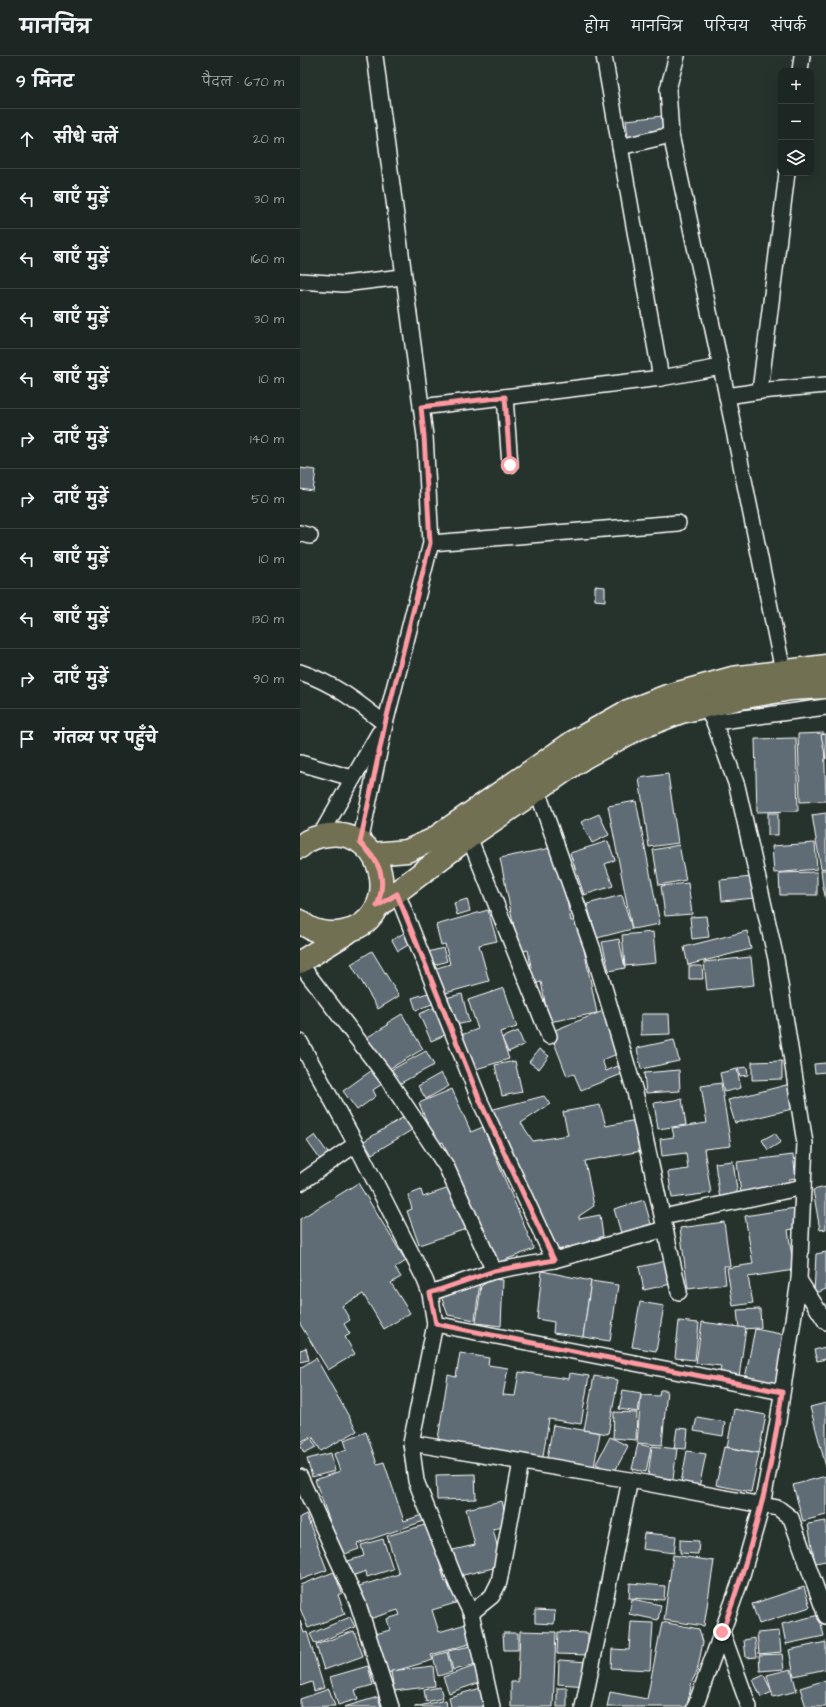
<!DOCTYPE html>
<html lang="hi">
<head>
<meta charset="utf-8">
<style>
	:root { --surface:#1c2622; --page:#29322f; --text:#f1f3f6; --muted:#a0a5a5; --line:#3a4340 }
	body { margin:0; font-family:"Architects Daughter","Playpen Sans Deva",sans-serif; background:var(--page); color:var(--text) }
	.controls { position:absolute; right:12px; top:12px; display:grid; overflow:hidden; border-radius:8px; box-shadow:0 4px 16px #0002 }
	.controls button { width:36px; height:36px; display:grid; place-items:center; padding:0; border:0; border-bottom:1px solid var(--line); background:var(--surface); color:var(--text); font:20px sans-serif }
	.stop { position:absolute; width:12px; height:12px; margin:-9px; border:3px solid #ff9aa2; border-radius:50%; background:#fff }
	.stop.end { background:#ff9aa2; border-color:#fff; box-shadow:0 1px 4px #0008 }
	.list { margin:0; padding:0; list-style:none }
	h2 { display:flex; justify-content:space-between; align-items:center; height:52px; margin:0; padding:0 16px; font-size:17px }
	h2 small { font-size:13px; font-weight:400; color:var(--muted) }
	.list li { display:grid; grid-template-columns:26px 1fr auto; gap:12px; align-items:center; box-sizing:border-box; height:60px; padding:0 16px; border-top:1px solid var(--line) }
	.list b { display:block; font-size:15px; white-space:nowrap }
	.list em { font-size:13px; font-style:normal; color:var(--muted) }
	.icon { flex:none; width:22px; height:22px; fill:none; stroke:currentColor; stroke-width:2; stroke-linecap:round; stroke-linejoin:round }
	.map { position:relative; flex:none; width:526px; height:1651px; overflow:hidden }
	header { display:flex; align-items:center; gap:24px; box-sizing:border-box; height:56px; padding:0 20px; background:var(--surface); border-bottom:1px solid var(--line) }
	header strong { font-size:19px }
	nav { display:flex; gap:22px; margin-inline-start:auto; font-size:14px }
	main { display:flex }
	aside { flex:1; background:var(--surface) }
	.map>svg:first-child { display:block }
	.building { fill:#5f6c75; stroke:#fff }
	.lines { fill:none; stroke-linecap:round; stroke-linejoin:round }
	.street-casing { stroke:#fff; stroke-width:18 }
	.primary-casing { stroke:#fff; stroke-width:25 }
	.street { stroke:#26332d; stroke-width:15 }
	.primary { stroke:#716f52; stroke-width:22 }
	.route { stroke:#ff9aa2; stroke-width:5 }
</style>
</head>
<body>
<header>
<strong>मानचित्र</strong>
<nav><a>होम</a><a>मानचित्र</a><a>परिचय</a><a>संपर्क</a></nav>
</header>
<main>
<aside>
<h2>9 मिनट<small>पैदल · 670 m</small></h2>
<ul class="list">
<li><svg class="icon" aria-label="ahead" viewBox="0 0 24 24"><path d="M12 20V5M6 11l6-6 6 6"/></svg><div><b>सीधे चलें</b></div><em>20 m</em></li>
<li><svg class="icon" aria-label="left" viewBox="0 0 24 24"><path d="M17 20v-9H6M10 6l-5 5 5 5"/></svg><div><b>बाएँ मुड़ें</b></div><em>30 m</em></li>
<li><svg class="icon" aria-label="left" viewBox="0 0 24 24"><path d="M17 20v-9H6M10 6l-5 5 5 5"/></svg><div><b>बाएँ मुड़ें</b></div><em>160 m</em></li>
<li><svg class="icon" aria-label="left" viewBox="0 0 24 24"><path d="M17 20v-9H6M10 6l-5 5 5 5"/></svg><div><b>बाएँ मुड़ें</b></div><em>30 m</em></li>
<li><svg class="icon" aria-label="left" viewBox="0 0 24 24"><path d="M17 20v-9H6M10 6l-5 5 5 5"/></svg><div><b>बाएँ मुड़ें</b></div><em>10 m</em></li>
<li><svg class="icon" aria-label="right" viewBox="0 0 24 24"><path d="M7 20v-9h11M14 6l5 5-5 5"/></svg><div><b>दाएँ मुड़ें</b></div><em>140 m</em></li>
<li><svg class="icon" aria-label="right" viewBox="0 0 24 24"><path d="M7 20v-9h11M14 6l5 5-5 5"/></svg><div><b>दाएँ मुड़ें</b></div><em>50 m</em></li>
<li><svg class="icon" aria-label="left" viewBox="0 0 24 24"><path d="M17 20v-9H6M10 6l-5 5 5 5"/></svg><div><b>बाएँ मुड़ें</b></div><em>10 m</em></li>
<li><svg class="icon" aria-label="left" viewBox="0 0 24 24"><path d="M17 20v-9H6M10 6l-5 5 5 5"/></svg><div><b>बाएँ मुड़ें</b></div><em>130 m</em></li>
<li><svg class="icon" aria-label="right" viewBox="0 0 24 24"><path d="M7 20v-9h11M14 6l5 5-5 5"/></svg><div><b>दाएँ मुड़ें</b></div><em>90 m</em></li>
<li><svg class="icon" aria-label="arrive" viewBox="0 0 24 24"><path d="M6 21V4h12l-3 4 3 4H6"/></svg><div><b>गंतव्य पर पहुँचे</b></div></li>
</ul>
</aside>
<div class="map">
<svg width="526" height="1651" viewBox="0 0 526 1651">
	<rect width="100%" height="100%" fill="#26332d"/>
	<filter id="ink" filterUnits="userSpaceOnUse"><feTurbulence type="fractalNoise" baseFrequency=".025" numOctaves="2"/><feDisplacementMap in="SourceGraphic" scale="8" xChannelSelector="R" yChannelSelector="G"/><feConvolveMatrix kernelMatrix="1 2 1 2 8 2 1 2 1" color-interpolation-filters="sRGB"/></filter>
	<g filter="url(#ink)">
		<g class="building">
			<polygon points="363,60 365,78 328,82 326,64"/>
			<polygon points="0,412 16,414 13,435 0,433"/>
			<polygon points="295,530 305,531 305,545 295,544"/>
			<polygon points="524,677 526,745 500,746 498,678"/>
			<polygon points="526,678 526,703 521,679"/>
			<polygon points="496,682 498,755 457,756 455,683"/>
			<polygon points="368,718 378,787 349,791 339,722"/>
			<polygon points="336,745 360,868 332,873 308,750"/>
			<rect x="468" y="757" width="10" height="22"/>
			<polygon points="526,757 526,812 521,813 512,759"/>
			<polygon points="299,758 309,779 292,787 281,766"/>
			<polygon points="308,785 315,804 305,808 313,830 284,839 270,797"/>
			<polygon points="515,787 517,813 474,817 472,790"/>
			<polygon points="379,789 386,824 359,829 353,794"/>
			<polygon points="256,791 271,865 278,864 297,957 249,966 241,926 234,928 228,894 219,896 200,802"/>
			<polygon points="521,814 526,814 526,844 523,831"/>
			<polygon points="517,816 517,839 480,839 479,817"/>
			<polygon points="453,821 455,842 422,845 420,824"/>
			<polygon points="388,827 392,858 365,860 361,830"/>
			<polygon points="322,839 332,873 297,882 287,848"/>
			<polygon points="167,843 170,855 157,859 154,847"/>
			<polygon points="188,854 197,885 179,889 189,925 142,938 134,913 150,908 145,888 141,889 136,869"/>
			<polygon points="406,860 409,881 392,883 390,861"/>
			<polygon points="447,875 451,893 388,909 384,891"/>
			<polygon points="353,876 356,907 325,910 322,879"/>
			<polygon points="104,877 110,888 98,895 92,884"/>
			<polygon points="319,883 325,912 309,915 302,886"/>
			<polygon points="143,892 147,905 132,910 128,896"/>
			<polygon points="72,895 99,940 78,953 51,908"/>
			<polygon points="451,901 454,929 407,934 404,906"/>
			<polygon points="389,910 402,910 403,923 389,923"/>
			<polygon points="204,932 217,971 200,976 209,1003 173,1014 161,979 178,973 168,944"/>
			<polygon points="131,936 135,947 116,954 112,942"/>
			<polygon points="162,938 169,966 152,970 145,942"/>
			<polygon points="140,949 152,976 131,985 119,958"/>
			<polygon points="303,955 320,997 302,1004 306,1015 318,1010 322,1018 281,1034 274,1018 267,1020 250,976"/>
			<polygon points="102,958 123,993 84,1016 64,983 88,969 87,967"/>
			<polygon points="341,958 369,958 370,978 341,979"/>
			<polygon points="218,975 224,989 208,996 202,982"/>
			<polygon points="374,984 379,1005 341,1013 337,992"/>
			<polygon points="239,993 249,1000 239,1013 229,1006"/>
			<polygon points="126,995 134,1009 97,1029 89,1015"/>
			<polygon points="215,1005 222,1036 202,1040 195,1009"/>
			<polygon points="482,1005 482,1023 452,1024 452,1006"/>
			<polygon points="526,1007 526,1016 515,1017 514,1008"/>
			<polygon points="447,1011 448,1019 440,1020 438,1012"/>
			<polygon points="75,1012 85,1026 73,1034 76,1040 57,1054 43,1035"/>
			<polygon points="437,1013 441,1032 424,1036 420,1017"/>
			<polygon points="379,1014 380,1035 346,1037 344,1017"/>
			<polygon points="141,1017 149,1030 126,1043 118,1030"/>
			<polygon points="421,1027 431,1090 404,1093 411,1137 372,1142 368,1116 388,1113 386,1097 362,1100 360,1083 374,1081 372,1072 407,1067 401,1030"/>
			<polygon points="490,1028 496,1052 435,1067 428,1044"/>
			<polygon points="152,1033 171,1076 183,1071 234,1193 194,1208 143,1086 136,1088 119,1047"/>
			<polygon points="244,1040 250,1048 221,1067 233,1085 268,1079 263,1056 300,1049 306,1070 336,1064 342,1095 285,1105 294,1150 279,1160 279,1163 300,1159 303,1180 256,1198 190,1054"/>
			<polygon points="382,1043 386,1069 358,1073 354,1047"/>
			<polygon points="107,1059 115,1072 72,1098 64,1085"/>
			<polygon points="475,1077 481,1086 468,1094 462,1084"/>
			<polygon points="15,1079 30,1100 22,1106 7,1085"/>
			<polygon points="493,1099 496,1122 489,1123 491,1140 442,1146 437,1106"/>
			<polygon points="433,1105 439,1149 421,1151 415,1107"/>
			<polygon points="58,1127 106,1205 95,1212 101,1221 91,1227 110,1257 84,1273 63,1238 42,1250 50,1264 44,1268 50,1278 45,1281 55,1298 28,1314 0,1268 0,1163"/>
			<polygon points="152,1131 166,1173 119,1189 107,1155 112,1153 108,1139 121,1134 123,1141"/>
			<polygon points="526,1131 526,1173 520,1174 513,1134"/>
			<polygon points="344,1144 351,1168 321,1177 314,1153"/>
			<polygon points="495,1152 498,1172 488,1174 494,1214 448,1221 453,1247 433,1250 427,1212 453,1208 445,1160"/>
			<polygon points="424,1166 430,1210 424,1210 426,1228 388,1233 380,1172"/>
			<polygon points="526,1196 526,1233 514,1238 516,1198"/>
			<polygon points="366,1205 371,1228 344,1234 339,1211"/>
			<polygon points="242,1215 291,1225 283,1281 253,1277 254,1266 237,1263"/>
			<polygon points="192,1223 203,1224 201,1270 176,1267 181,1230"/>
			<polygon points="291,1225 318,1229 310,1285 283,1281"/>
			<polygon points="180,1226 175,1264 148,1259 141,1240"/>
			<polygon points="340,1246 364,1250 356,1295 332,1291"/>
			<polygon points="460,1253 461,1272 439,1273 437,1254"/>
			<polygon points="379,1265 399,1267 395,1304 375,1302"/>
			<polygon points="402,1266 446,1272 439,1321 420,1318 421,1310 396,1307"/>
			<polygon points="455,1273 486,1279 476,1333 444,1327"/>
			<polygon points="525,1291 526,1303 517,1305 514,1294"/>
			<polygon points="6,1292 9,1304 0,1306 0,1294"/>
			<polygon points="160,1297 189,1302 188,1309 208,1312 203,1339 215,1340 219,1316 269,1323 270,1317 289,1320 281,1368 249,1363 242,1406 137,1389 148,1319 156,1321"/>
			<polygon points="16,1302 57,1375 21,1395 12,1380 0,1386 0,1312"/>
			<polygon points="294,1320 318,1324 308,1378 284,1374"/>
			<polygon points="323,1334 341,1337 338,1356 319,1353"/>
			<polygon points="360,1334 367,1334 362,1389 337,1387 341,1339 359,1340"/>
			<polygon points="526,1347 526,1411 510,1351"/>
			<polygon points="434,1353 466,1359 459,1397 427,1391"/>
			<polygon points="314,1356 337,1357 336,1384 313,1382"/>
			<polygon points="397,1361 425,1366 423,1380 394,1375"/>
			<polygon points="253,1369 300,1377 293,1417 246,1407"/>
			<polygon points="377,1372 388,1373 386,1393 374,1392"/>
			<polygon points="66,1376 77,1408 84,1406 104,1465 122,1459 124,1465 57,1488 59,1493 42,1499 15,1424 40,1415 34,1398 47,1393 44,1384"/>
			<polygon points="310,1381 328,1390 314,1417 296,1408"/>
			<polygon points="11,1382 16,1391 4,1397 0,1388"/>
			<polygon points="338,1388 351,1391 346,1416 332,1413"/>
			<polygon points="352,1390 377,1393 373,1423 348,1420"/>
			<polygon points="424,1391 459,1397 451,1436 416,1429"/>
			<polygon points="387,1395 406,1398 398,1436 380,1432"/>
			<polygon points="31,1397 35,1415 12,1421 7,1403"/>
			<polygon points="175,1418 176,1443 137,1444 136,1419"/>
			<polygon points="526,1420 526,1459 503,1465 493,1429"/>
			<polygon points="202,1445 208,1470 193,1473 202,1510 159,1520 153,1494 175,1489 166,1453"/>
			<polygon points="6,1458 27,1514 0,1524 0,1461"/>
			<polygon points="526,1465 526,1505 515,1507 508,1468"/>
			<polygon points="128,1468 145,1526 152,1524 159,1546 132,1554 139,1576 166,1568 172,1587 131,1599 133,1604 88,1617 76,1578 90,1574 87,1563 100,1559 98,1554 66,1564 56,1531 99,1518 87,1480"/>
			<polygon points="344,1477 376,1480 374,1497 342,1493"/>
			<polygon points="83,1483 93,1513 67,1521 66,1515 52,1520 48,1505 64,1500 61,1489"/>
			<polygon points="380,1484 399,1485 398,1498 380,1497"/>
			<polygon points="373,1499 414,1505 404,1570 364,1564"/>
			<polygon points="34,1516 42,1537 38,1539 45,1558 8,1572 0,1552 0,1529"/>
			<polygon points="330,1527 365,1530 364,1544 329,1542"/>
			<polygon points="504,1531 510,1551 459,1568 452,1548"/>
			<polygon points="332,1543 361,1549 358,1564 329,1558"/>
			<polygon points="235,1554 255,1555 254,1568 235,1567"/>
			<polygon points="519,1559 524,1580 486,1588 482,1568"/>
			<polygon points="50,1561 55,1571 15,1588 10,1578"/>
			<polygon points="0,1565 4,1577 7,1576 24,1632 14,1635 12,1626 0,1630"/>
			<polygon points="331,1566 353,1567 350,1614 311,1612 312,1593 329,1594"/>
			<polygon points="362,1566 399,1573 403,1586 397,1616 392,1625 387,1651 307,1651 310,1636 347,1643"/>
			<polygon points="54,1575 63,1600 24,1614 16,1589"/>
			<polygon points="220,1575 256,1576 253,1651 211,1651 211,1626 218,1626"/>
			<polygon points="479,1575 481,1596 459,1598 457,1577"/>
			<polygon points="258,1576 288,1577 288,1599 257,1598"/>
			<polygon points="203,1577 218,1577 218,1594 204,1594"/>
			<polygon points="455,1582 457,1601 446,1602 444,1584"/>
			<polygon points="526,1586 526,1613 494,1620 489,1594"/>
			<polygon points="175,1589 180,1608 153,1614 148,1595"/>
			<polygon points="147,1596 152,1616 138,1620 133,1600"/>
			<polygon points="482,1598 484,1613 460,1615 459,1599"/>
			<polygon points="259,1604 289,1606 288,1630 258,1628"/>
			<polygon points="178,1609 184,1625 149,1637 143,1621"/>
			<polygon points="68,1610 73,1629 55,1634 58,1643 38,1649 30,1621"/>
			<polygon points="133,1610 135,1630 94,1635 91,1615"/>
			<polygon points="491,1613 497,1635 473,1641 467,1619"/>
			<polygon points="464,1619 472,1636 461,1641 453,1624"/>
			<polygon points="526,1624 526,1651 506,1651 500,1632"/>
			<polygon points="140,1631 143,1642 126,1646 124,1634"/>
			<polygon points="181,1632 183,1651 151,1651 149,1641"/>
			<rect x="257" y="1632" width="10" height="19"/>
			<polygon points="29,1633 35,1650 0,1651 0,1643"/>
			<polygon points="78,1641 81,1651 44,1651"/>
			<polygon points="146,1644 147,1651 114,1651"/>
		</g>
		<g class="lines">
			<g class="street-casing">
				<g id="street">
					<polyline points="304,0 361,322"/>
					<polyline points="500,15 502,0"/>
					<polyline points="320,91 371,79"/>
					<polyline points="0,225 43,228 102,221"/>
					<polyline points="421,311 483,615"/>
					<polyline points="460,335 526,329"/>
					<polyline points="427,340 460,335 487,117"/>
					<polyline points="205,341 210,409"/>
					<polyline points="121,351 361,322 421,311 371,79 368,33 377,0"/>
					<polyline points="0,477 10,480"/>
					<polyline points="131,487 378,467"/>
					<path d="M0 616C33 627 58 646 85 668"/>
					<polyline points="401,643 414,666 437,730 476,903 505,1087 499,1224 526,1266"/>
					<polyline points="414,666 526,651"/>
					<polyline points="0,707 52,722"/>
					<polyline points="20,780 79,677"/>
					<polyline points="169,781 249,980"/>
					<polyline points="60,787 85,668 131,487 125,380 75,0"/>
					<polyline points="97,837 180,1045 254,1204"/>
					<polyline points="0,908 87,1022 146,1110 194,1215 130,1237"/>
					<polyline points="0,986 56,1088 125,1224 130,1237 135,1268 482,1336"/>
					<polyline points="0,1127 56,1088"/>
					<polyline points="363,1161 503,1131"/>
					<polyline points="365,1173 379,1236"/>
					<polyline points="194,1215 254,1204 365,1173 335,1036 293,894 237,734"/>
					<polyline points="135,1268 111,1387 116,1425 157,1528 171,1557 192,1651"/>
					<polyline points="111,1387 330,1424 478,1452 491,1462 526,1560"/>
					<polyline points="0,1421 58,1548 91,1651"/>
					<polyline points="171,1557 192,1540 199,1526 221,1406"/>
					<polyline points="422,1576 449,1651"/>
					<polyline points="283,1651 330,1424"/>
					<polyline points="395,1651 440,1526 462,1449 478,1365 499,1224"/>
				</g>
			</g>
			<g class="primary-casing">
				<g id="primary">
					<path d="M0 791C7 784 17 780 28 779 89 772 103 865 43 876 28 879 11 876 0 865"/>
					<polyline points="73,798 107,795 132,784 273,686 328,655 367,640 432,622 526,610"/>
					<polyline points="77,851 169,781 285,701 337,673 381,656 440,642 491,633 526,631"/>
					<polyline points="0,906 47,877"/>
				</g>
			</g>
			<use href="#street" class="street"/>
			<use href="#primary" class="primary"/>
		</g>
	</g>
	<g class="lines" filter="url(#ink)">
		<path class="route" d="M210 409 205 341 121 351 124 380 130 487 85 668 60 787C81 806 87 823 77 850L97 838 180 1045 254 1204 194 1215 130 1237 136 1268 482 1336C472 1418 451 1498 422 1576"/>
	</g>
</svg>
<div class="controls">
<button>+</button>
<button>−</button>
<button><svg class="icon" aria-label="layers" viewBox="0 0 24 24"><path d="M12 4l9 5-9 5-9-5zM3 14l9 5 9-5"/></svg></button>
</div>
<div class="stop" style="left:210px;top:409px"></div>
<div class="stop end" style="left:422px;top:1576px"></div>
</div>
</main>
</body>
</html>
